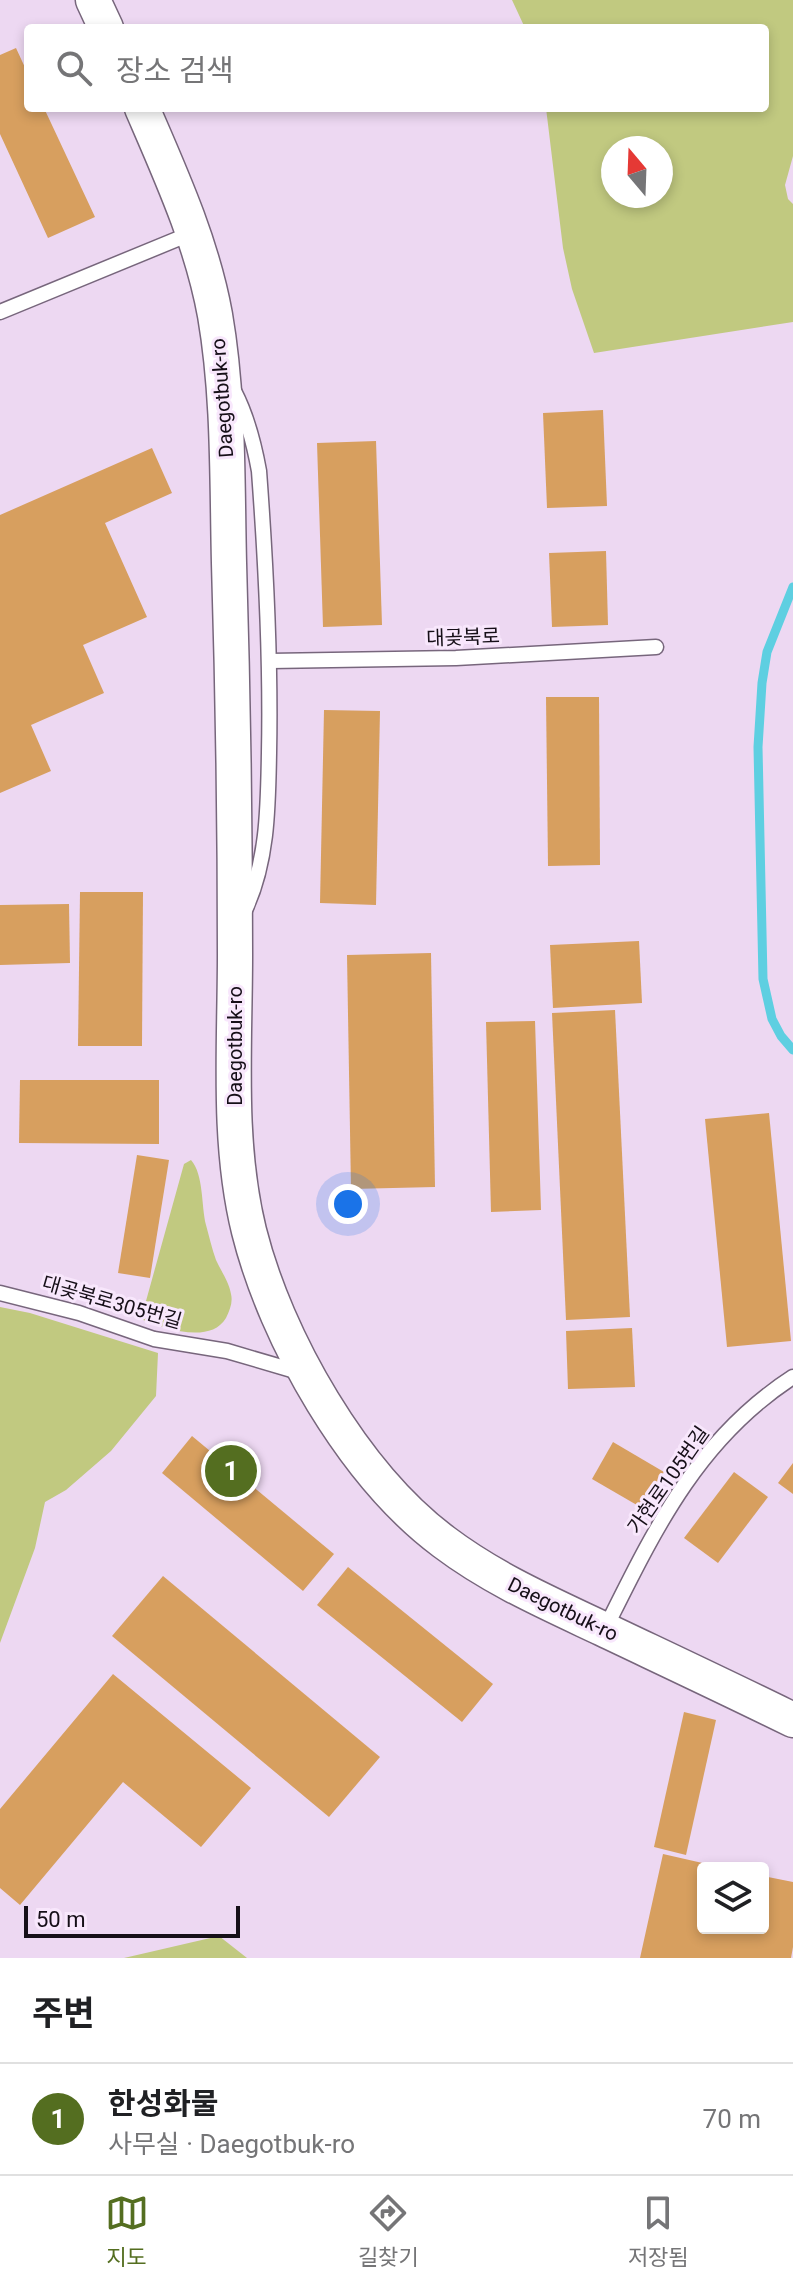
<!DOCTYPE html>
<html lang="ko">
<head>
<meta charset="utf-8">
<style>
	:root { --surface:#fff; --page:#f2f2f2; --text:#202124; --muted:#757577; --line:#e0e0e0; --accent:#546e20 }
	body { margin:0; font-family:Roboto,"Noto Sans KR",sans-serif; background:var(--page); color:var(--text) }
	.controls { position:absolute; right:24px; bottom:24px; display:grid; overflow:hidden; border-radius:8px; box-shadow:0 4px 12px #0003 }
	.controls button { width:72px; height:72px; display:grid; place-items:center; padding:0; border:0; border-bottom:2px solid var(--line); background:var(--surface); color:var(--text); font:40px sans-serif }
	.compass { position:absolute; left:601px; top:136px; width:72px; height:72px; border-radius:50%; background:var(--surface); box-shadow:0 4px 12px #0003; rotate:341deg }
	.scale { position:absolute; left:24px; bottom:20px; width:216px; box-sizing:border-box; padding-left:8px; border:4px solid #160f18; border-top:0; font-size:22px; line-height:28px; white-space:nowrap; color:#160f18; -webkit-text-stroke:6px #f8e7fc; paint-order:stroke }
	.you { position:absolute; left:348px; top:1204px; width:28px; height:28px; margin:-20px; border:6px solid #fff; border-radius:50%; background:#1a73e8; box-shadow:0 0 0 12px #1a73e833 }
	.badge { display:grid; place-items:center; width:52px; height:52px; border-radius:50%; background:var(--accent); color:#fff; font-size:26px; font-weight:700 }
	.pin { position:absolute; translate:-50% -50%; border:4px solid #fff; box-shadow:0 2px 8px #0006 }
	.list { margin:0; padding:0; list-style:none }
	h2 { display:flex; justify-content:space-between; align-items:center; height:104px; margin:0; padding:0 32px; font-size:34px }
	h2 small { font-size:26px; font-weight:400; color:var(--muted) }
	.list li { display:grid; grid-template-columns:52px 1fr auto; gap:24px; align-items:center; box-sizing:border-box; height:112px; padding:0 32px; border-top:2px solid var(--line) }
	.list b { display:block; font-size:30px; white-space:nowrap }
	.list p { margin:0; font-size:26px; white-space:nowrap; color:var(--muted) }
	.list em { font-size:26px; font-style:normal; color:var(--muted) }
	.icon { flex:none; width:44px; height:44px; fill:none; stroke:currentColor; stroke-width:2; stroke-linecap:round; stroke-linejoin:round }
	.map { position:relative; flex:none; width:793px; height:1958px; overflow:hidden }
	.search { position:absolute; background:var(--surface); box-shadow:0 4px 12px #0003; left:24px; right:24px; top:24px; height:88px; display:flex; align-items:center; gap:20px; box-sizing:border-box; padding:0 28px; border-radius:8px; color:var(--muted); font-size:30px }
	.sheet { height:216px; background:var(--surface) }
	nav { display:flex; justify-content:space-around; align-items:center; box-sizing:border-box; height:112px; border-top:2px solid var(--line); background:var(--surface); font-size:22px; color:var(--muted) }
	nav a { display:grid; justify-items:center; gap:4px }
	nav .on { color:var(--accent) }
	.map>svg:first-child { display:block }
	.green { fill:#c1c980; fill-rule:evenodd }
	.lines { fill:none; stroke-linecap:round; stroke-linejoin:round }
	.stream { stroke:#5ecfe1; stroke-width:9 }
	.building { fill:#d79f5f }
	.service-casing { stroke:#77667c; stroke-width:17 }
	.tertiary-casing { stroke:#77667c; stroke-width:37 }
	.service { stroke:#fff; stroke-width:14 }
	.tertiary { stroke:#fff; stroke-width:34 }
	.labels { text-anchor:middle; stroke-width:6; stroke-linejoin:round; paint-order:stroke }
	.street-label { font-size:20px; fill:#160f18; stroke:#f8e7fc }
</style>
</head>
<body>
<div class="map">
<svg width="793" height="1958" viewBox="0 0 793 1958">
	<rect width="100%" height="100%" fill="#edd8f2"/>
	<g class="green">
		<path d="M512 0H793V156L785 185 788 199 793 204V322L594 353 572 289 563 248 546 108H765V28H525ZM661 148V196H613V148Z"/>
		<path d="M191 1160C204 1175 201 1205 206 1225 209 1236 212 1249 216 1260 221 1271 229 1282 231 1294 233 1302 230 1310 226 1318 210 1345 163 1328 141 1319L184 1164Z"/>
		<polygon points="0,1307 30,1313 158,1353 156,1396 111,1451 66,1490 45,1502 35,1548 0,1643"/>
		<polygon points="219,1936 247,1958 124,1958"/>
	</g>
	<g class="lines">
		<polyline class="stream" points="793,587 767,652 762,683 758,747 763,979 772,1019 781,1036 793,1050"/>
	</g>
	<g class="building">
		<polygon points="16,48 28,74 28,108 44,108 95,217 48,238 0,134 0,55"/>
		<polygon points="603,410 607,506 547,508 543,413"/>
		<polygon points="376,441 382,625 323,627 317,443"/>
		<polygon points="152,448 172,493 105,523 147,617 83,645 104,693 31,725 51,771 0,793 0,515"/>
		<polygon points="606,551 608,625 552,627 549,553"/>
		<polygon points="546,697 599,697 600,865 548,866"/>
		<polygon points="324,710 380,711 376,905 320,903"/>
		<polygon points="80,892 143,892 142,1046 78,1046"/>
		<polygon points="69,904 70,963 0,965 0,905"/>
		<polygon points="639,941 642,1003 553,1008 550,945"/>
		<polygon points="431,953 435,1187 351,1189 347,955"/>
		<polygon points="615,1010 630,1317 566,1320 552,1013"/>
		<polygon points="535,1021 541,1210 491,1212 486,1022"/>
		<polygon points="20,1080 159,1080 159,1144 19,1143"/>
		<polygon points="769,1113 791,1341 727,1347 705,1119"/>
		<polygon points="137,1155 169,1160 150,1278 118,1273"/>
		<polygon points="632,1328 635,1387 568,1389 566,1331"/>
		<polygon points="192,1436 334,1554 303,1591 162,1473"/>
		<polygon points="613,1442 664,1472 642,1508 592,1479"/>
		<polygon points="793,1463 793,1494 778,1483"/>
		<polygon points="734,1472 768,1497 718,1563 684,1538"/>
		<polygon points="348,1567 493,1684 462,1722 317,1605"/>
		<polygon points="163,1576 380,1757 329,1817 112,1636"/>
		<polygon points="113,1674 251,1788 201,1847 123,1782 20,1905 0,1888 0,1809"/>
		<polygon points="684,1712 716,1720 686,1855 654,1847"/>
		<polygon points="663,1854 720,1867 703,1868 703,1928 763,1928 763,1876 793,1882 793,1947 791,1958 640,1958"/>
	</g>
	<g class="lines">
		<g class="service-casing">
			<g id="service">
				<polyline points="0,312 192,233"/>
				<path d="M234 391C247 416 254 443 259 471 266 565 271 659 269 753 268 806 268 861 245 910"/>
				<polyline points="270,661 456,658 656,647"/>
				<polyline points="0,1293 79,1313 154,1339 227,1351 302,1373"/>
				<path d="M605 1629C654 1531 697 1439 793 1377"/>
			</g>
		</g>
		<g class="tertiary-casing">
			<g id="tertiary">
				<polyline points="93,0 106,28"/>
				<path d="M142 108C171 175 202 243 215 315 229 396 227 480 229 563 233 694 235 824 235 955 235 1046 227 1142 249 1231 276 1339 354 1475 444 1542 493 1579 548 1603 603 1629 666 1659 730 1689 793 1720"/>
			</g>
		</g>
		<use href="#service" class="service"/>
		<use href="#tertiary" class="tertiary"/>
	</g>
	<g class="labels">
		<g class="street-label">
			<text transform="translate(222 398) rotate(-94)" y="7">Daegotbuk-ro</text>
			<text transform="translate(463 637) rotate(-2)" y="7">대곶북로</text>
			<text transform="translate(235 1046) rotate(-90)" y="7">Daegotbuk-ro</text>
			<text transform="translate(112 1302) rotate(16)" y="7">대곶북로305번길</text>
			<text transform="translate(668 1480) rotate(-55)" y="7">가현로105번길</text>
			<text transform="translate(563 1609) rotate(26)" y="7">Daegotbuk-ro</text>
		</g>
	</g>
</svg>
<div class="controls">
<button><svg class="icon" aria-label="layers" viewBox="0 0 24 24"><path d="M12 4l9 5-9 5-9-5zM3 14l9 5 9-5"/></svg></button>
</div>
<svg class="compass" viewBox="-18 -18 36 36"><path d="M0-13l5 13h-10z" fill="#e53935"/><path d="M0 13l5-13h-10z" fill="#757577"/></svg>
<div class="scale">50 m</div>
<div class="you"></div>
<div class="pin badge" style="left:231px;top:1471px">1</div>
<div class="search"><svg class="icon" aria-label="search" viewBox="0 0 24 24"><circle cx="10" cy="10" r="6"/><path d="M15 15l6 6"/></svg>장소 검색</div>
</div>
<section class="sheet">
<h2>주변<small></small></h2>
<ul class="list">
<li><span class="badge">1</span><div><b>한성화물</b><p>사무실 · Daegotbuk-ro</p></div><em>70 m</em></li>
</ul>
</section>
<nav>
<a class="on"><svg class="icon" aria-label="map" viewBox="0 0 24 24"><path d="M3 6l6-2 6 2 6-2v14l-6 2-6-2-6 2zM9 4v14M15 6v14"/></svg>지도</a>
<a><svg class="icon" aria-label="directions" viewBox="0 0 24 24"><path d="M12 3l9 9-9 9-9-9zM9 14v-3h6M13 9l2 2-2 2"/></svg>길찾기</a>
<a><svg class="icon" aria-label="saved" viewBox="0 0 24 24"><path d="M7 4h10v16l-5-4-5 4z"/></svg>저장됨</a>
</nav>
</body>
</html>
